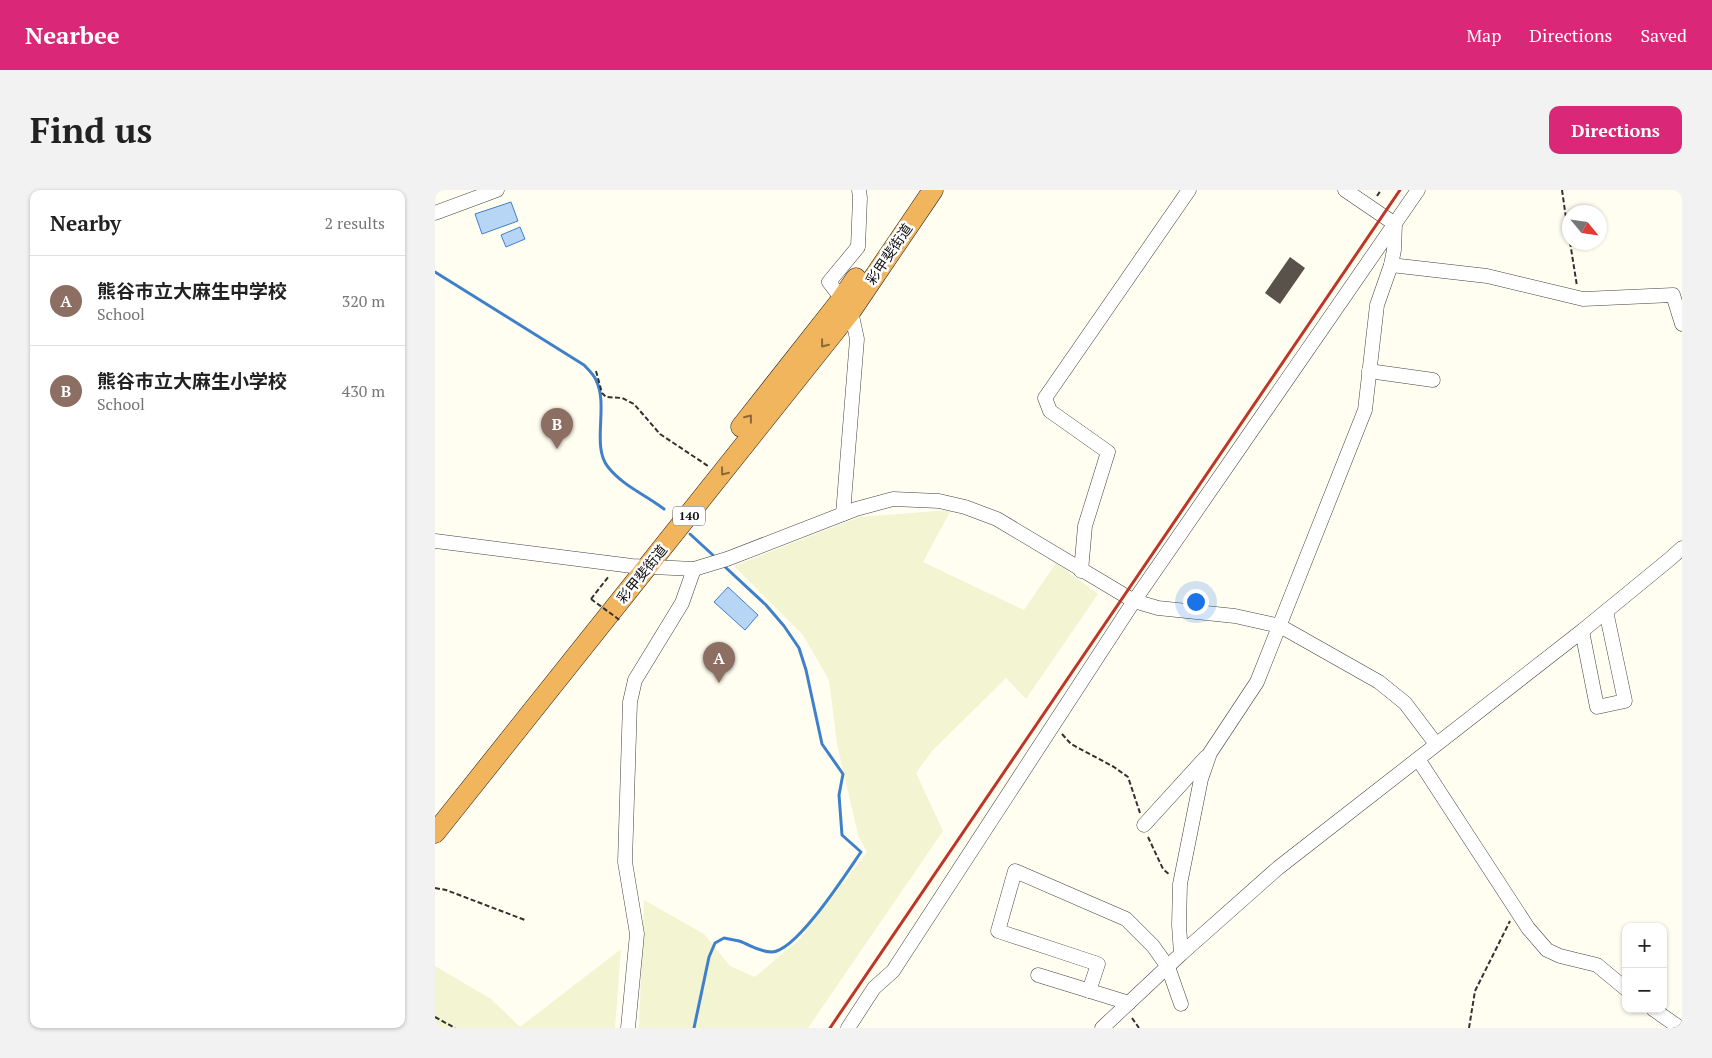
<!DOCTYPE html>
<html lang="en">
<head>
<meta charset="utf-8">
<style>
	:root { --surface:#fff; --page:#f2f2f2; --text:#222; --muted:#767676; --line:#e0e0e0; --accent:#db2777 }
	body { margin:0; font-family:"PT Serif","Noto Sans JP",serif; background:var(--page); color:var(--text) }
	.controls { position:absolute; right:15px; bottom:15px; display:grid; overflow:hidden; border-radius:10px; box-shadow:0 1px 4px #0004 }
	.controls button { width:45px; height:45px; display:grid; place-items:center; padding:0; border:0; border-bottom:1px solid var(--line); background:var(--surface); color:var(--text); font:25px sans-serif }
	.compass { position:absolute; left:1127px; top:15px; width:45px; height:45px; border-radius:50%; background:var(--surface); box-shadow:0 1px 4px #0004; rotate:119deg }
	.you { position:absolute; left:760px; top:411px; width:18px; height:18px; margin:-12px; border:4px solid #fff; border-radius:50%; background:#1a73e8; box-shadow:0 0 0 8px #1a73e833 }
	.badge { display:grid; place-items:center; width:32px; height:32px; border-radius:50%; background:var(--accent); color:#fff; font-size:16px; font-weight:700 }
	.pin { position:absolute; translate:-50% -41px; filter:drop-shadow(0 1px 2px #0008) }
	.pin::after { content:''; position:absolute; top:26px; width:18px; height:15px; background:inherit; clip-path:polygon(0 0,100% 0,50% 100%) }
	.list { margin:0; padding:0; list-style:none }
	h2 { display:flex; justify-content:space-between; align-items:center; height:65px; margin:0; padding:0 20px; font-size:21px }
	h2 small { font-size:16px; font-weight:400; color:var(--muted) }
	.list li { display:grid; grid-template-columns:32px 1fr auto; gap:15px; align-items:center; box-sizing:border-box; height:90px; padding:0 20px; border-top:1px solid var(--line) }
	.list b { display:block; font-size:19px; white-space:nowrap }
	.list p { margin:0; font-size:16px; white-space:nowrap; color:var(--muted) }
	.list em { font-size:16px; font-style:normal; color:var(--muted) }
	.map { position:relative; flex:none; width:1247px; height:838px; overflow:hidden; border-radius:10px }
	header { display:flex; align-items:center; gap:30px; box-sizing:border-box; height:70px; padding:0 25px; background:var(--accent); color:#fff }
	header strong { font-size:24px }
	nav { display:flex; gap:28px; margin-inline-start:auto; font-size:18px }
	.intro { display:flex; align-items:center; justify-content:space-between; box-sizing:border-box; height:120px; padding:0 30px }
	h1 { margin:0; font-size:35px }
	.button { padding:12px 22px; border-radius:10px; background:var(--accent); color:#fff; font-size:18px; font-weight:700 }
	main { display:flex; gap:30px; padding:0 30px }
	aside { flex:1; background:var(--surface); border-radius:10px; box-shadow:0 1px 4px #0004 }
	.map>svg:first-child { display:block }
	.farmland { fill:#f3f4d2 }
	.water { fill:#b7d5f5; stroke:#3f80cb }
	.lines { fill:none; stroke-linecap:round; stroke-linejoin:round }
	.stream { stroke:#3f80cb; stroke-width:3 }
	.building { fill:#58524b }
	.minor-casing { stroke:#424242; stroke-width:15 }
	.highway-casing { stroke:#202020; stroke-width:21 }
	.path { stroke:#313131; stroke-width:2; stroke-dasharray:5 2.5; stroke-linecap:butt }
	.minor { stroke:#fff; stroke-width:14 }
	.highway { stroke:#f1b55d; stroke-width:20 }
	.rail { stroke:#bd3629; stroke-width:3 }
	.path-bridge { stroke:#313131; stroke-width:2; stroke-dasharray:5 2.5; stroke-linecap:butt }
	.oneway { stroke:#8b6a3a }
	.labels { text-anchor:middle; stroke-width:5; stroke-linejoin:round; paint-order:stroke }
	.shield { fill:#fff; stroke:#575757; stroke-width:1 }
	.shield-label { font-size:12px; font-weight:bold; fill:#0f0f0f }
	.street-label { font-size:14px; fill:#0f0f0f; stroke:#fff }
</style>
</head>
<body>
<header>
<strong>Nearbee</strong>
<nav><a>Map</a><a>Directions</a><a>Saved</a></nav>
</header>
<div class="intro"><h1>Find us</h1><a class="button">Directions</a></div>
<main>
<aside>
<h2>Nearby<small>2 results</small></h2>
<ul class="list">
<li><span class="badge" style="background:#8d6e63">A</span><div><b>熊谷市立大麻生中学校</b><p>School</p></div><em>320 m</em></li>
<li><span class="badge" style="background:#8d6e63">B</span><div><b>熊谷市立大麻生小学校</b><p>School</p></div><em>430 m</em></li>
</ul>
</aside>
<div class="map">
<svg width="1247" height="838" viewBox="0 0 1247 838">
	<rect width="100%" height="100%" fill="#fffef1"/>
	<g class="farmland">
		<polygon points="516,320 488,372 589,420 621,373 663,404 591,509 571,488 497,561 481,583 508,641 373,838 204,838 209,710 269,744 295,776 320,787 365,749 432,662 423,645 402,554 394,490 368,445 299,376 424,327"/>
		<polygon points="186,759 180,838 0,838 0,776 56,809 85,837"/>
	</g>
	<g class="water">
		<polygon points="76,12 83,31 47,44 40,24"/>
		<polygon points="85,37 90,49 71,57 66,45"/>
		<polygon points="293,397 323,425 310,440 279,412"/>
	</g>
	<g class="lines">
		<g class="stream">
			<path d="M0 82 149 175C153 179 159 185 161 190 174 216 156 256 173 277 188 296 211 305 229 319"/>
			<polyline points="255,344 280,367"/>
			<path d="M259 838 274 767 280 753 289 748C294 749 299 750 304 751 316 755 324 762 337 762 362 761 412 682 426 662L407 645 404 605 408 584 387 554 371 480 364 458 349 436 331 415 288 375"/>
		</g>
	</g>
	<polygon class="building" points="855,67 870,78 845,114 830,103"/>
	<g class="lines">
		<g class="minor-casing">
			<g id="minor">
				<polyline points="0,23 62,0"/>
				<polyline points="956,75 1052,86 1148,109 1238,105 1247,134"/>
				<polyline points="934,181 998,190"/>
				<polyline points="408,324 422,149 416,121 394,92 423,57 425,8 424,0"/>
				<polyline points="0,351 197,376 259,379 292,369 421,319 458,309 504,311 530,317 562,329 699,411 723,418 800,426 845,436 944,492 970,513 1001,554"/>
				<polyline points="646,381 650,336 673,262 615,221 610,208 754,0"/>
				<polyline points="1147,441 1162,517 1190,511 1171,421"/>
				<polyline points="983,569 1093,738 1112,760 1125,766 1162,775 1191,799"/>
				<polyline points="709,635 771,567"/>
				<polyline points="746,764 744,735 745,694 766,589 775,563 822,492 930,220 942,115 956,75 959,60 960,34 910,0"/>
				<polyline points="603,785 694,813"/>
				<polyline points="654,801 663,774 563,741 580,681 691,729 718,756 733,777 746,814"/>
				<polyline points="1218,819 1245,838"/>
				<polyline points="193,838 202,744 190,672 195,512 200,490 247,413 259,379"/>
				<polyline points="413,838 439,798 458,781 699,411 983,0"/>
				<polyline points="667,838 746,764 843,678 1147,441 1236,368 1247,358"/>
			</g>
		</g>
		<g class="highway-casing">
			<g id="highway">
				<polyline points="306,237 406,110 421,88"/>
				<polyline points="0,643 416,121 498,0"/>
			</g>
		</g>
		<g class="path">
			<polyline points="1127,0 1134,49"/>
			<polyline points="942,6 946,0"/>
			<polyline points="1135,52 1142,96"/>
			<polyline points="161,181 167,203 171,207 187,208 199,214 225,244 273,276"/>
			<polyline points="156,409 174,386"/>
			<polyline points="627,544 636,554 679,577 693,587 705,623"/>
			<polyline points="713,647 728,679 735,685"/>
			<polyline points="0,698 11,700 90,730"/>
			<polyline points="0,827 20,838"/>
			<polyline points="697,828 704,838"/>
			<polyline points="1034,838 1040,801 1075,731"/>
		</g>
		<use href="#minor" class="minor"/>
		<use href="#highway" class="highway"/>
		<polyline class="rail" points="395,838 965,0"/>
		<polyline class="path-bridge" points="156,409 186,431"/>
	</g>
	<defs><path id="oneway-chevron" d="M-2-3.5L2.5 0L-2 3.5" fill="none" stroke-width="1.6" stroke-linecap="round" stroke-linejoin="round" transform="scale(1.25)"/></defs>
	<g class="oneway">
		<use href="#oneway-chevron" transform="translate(389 154) rotate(128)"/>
		<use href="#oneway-chevron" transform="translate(314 228) rotate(-52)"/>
		<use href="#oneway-chevron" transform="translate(289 282) rotate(128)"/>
	</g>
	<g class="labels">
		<rect class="shield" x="238" y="316.5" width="32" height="19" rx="4"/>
		<g class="shield-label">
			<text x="254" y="330">140</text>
		</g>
		<g class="street-label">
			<text transform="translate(454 64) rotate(-56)" y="5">彩甲斐街道</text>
			<text transform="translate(207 384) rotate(-51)" y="5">彩甲斐街道</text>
		</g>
	</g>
</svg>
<div class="controls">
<button>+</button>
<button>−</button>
</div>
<svg class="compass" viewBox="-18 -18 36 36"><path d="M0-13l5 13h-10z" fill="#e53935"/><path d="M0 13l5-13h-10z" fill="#767676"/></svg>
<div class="you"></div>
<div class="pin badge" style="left:284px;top:493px;background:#8d6e63">A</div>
<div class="pin badge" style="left:122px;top:259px;background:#8d6e63">B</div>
</div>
</main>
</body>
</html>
